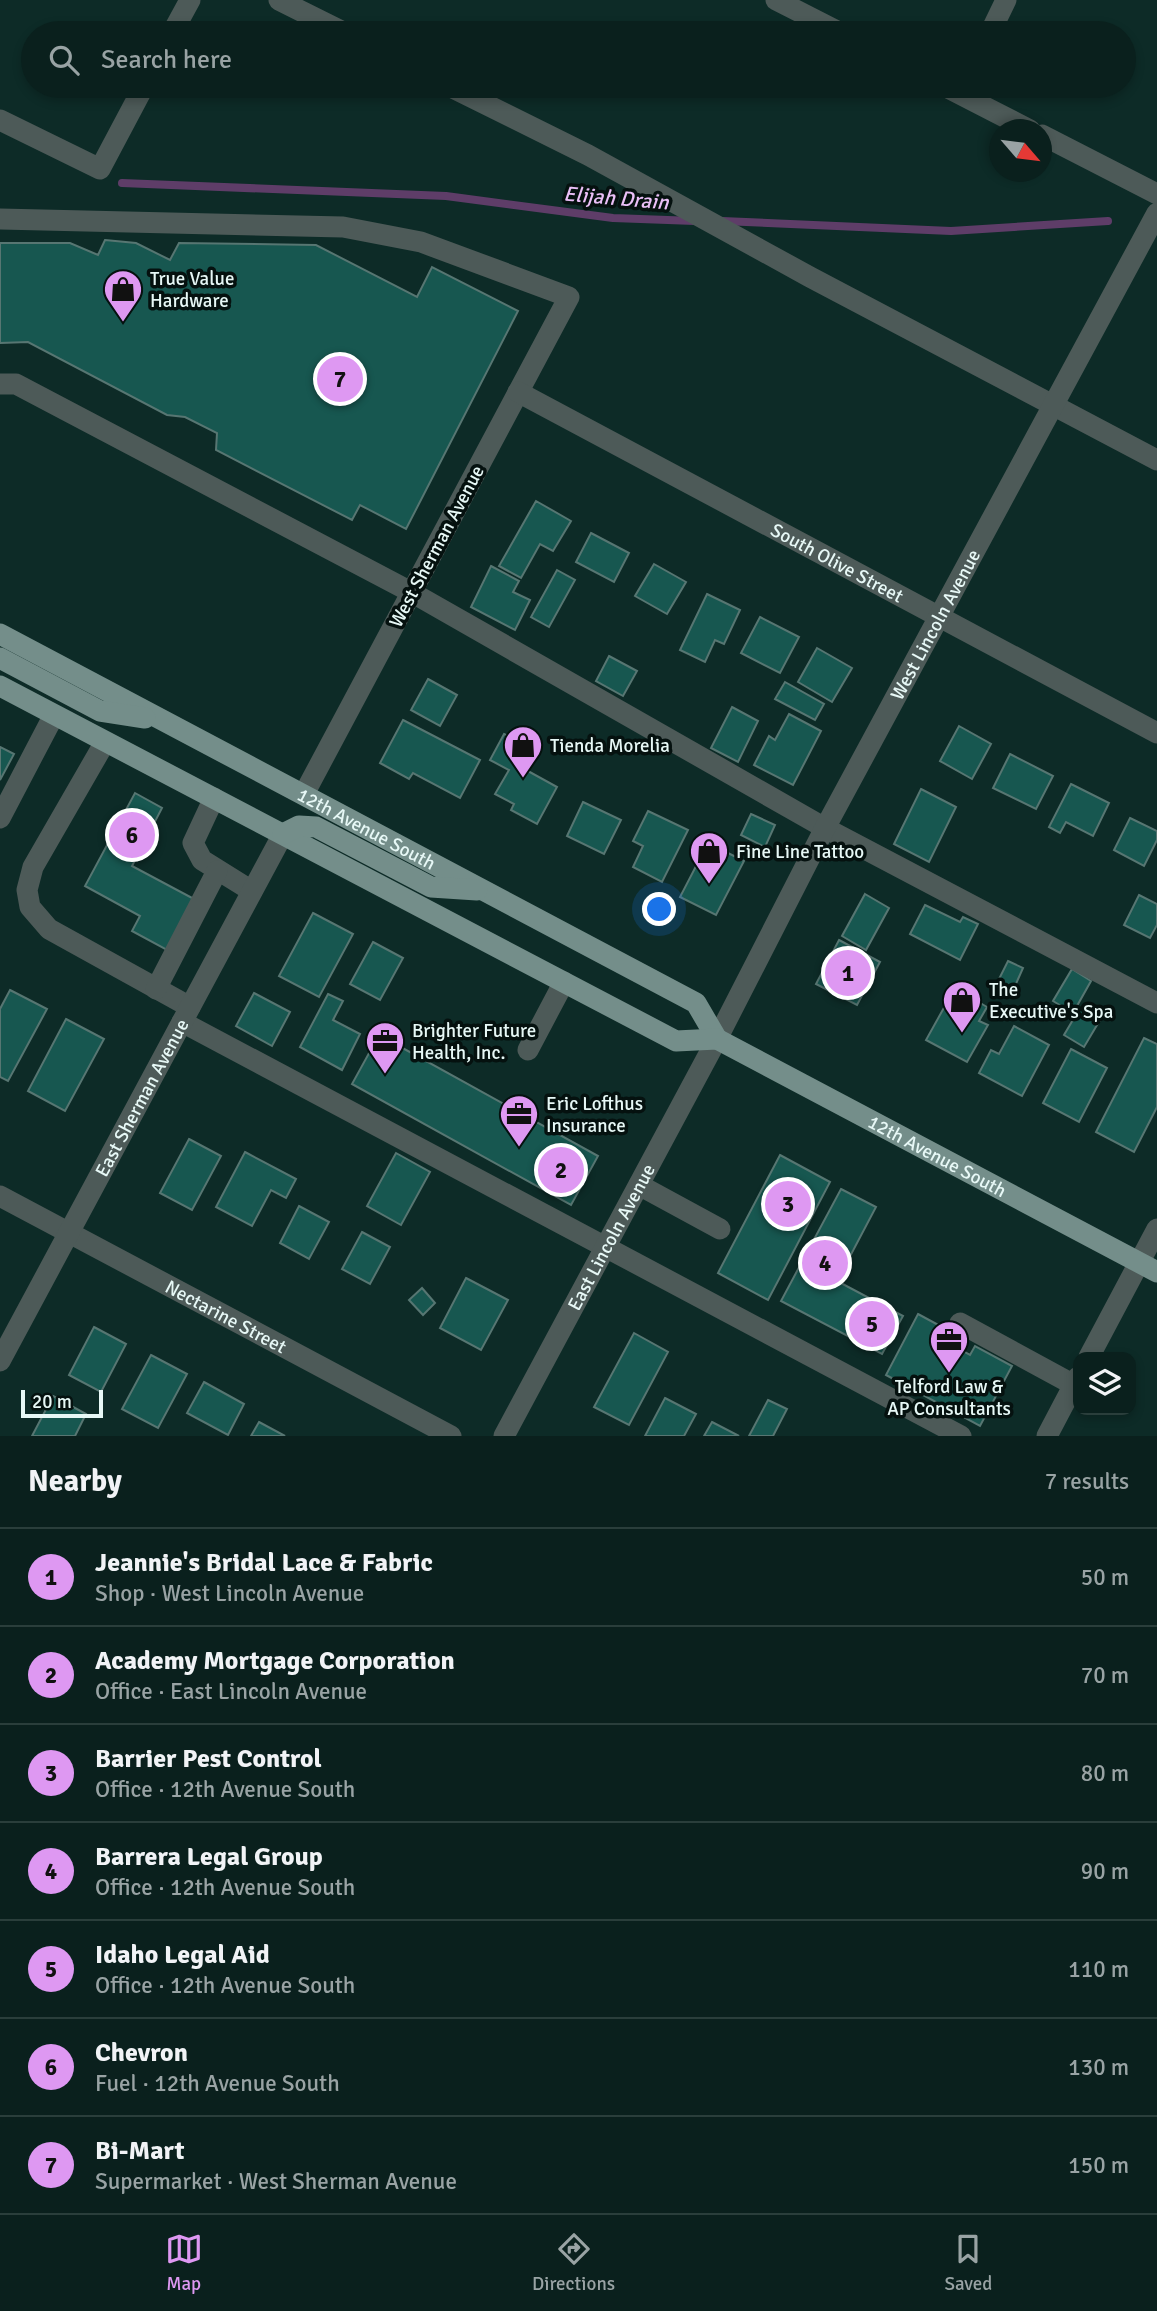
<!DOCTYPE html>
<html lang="en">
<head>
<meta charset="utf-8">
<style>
	:root { --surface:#0a201d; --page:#182d2a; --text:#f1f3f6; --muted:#99a3a4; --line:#2a3e3b; --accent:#de98f2 }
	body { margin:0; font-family:Signika,sans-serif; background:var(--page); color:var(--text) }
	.controls { position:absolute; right:21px; bottom:21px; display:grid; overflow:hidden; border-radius:14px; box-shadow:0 4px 10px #0003 }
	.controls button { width:63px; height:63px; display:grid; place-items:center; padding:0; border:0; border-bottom:2px solid var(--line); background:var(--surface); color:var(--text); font:35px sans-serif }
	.compass { position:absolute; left:989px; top:119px; width:63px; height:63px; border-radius:50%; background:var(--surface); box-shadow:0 4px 10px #0003; rotate:118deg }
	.scale { position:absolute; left:21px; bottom:18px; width:82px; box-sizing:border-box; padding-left:7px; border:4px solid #e7f8f6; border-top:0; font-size:19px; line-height:24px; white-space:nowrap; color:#e7f8f6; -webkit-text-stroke:5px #05110f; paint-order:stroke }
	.you { position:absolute; left:660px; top:910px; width:24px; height:24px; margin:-18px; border:5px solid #fff; border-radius:50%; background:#1a73e8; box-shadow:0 0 0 10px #1a73e833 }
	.badge { display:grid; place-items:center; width:46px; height:46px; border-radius:50%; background:var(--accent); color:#111; font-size:23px; font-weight:700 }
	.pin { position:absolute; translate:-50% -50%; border:4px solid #fff; box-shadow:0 2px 7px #0006 }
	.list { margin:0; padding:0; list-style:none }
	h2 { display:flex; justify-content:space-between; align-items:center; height:91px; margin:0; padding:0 28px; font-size:30px }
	h2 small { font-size:23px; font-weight:400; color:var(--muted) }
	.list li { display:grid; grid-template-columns:46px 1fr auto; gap:21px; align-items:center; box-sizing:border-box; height:98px; padding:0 28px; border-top:2px solid var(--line) }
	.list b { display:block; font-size:26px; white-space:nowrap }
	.list p { margin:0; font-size:23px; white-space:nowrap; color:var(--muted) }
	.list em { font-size:23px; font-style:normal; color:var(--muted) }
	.icon { flex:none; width:38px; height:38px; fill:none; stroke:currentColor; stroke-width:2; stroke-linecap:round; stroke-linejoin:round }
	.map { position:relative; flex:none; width:1157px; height:1436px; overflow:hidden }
	.search { position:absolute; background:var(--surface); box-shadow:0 4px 10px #0003; left:21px; right:21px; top:21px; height:77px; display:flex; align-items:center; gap:18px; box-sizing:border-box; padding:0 24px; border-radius:38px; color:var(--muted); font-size:26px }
	.sheet { height:777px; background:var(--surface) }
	nav { display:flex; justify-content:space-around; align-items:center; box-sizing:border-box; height:98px; border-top:2px solid var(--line); background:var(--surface); font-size:19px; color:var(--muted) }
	nav a { display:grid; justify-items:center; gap:4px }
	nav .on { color:var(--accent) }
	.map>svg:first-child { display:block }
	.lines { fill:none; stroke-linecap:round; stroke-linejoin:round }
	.stream { stroke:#5e3d68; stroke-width:8 }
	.building { fill:#175750; stroke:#577672; stroke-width:2 }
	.minor { stroke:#4d5a58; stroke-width:21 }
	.major { stroke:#748e8a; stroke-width:21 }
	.labels { text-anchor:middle; stroke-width:7; stroke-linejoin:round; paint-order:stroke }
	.poi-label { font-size:19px; fill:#e7f8f6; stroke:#05110f; text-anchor:start }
	.street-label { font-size:19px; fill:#e7f8f6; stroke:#05110f }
	.water-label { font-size:21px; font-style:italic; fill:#ebc0f8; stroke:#05110f }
</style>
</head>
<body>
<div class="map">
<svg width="1157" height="1436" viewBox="0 0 1157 1436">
	<rect width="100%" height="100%" fill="#0d2b27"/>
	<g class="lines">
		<g class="stream">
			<polyline points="122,183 446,196 613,218 695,221"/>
			<polyline points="722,221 951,231 1108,221"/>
		</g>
	</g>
	<g class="building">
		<polygon points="105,240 136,243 170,260 179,243 316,245 417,297 432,267 518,311 406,529 360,505 352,520 216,450 217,433 185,417 167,415 28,342 0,343 0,243 70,243 98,255"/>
		<polygon points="536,501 571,521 553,551 540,544 521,578 499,566"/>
		<polygon points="591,533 629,553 614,582 576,562"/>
		<polygon points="654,564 686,582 667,614 635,596"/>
		<polygon points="491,566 519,581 513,592 530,600 515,630 471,607"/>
		<polygon points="557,570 575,580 549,627 531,617"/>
		<polygon points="707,594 740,610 724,644 715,640 705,662 680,650"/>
		<polygon points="760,617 799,637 780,673 741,653"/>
		<polygon points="817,648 852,668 832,702 798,682"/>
		<polygon points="609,656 637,671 623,696 596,681"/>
		<polygon points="428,679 457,695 440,726 411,710"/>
		<polygon points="785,682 824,704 815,720 775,699"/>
		<polygon points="732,707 758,721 738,762 711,748"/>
		<polygon points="789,714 821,731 793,785 754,765 769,736 775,740"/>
		<polygon points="403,720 480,760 460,798 413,773 409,779 380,763"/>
		<polygon points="959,726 991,744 972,779 940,761"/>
		<polygon points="504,734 527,746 517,765 557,787 537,824 511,810 514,804 495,794 509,770 490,760"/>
		<polygon points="0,747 14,754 0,780"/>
		<polygon points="1010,754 1053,776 1036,809 993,788"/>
		<polygon points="1071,784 1109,803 1093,836 1066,822 1060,833 1049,827"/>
		<polygon points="921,789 956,807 929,862 894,844"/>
		<polygon points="135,793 162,808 132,866 194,899 167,950 132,931 140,916 85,886"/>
		<polygon points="583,802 621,820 604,854 567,836"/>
		<polygon points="648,811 688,830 662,882 633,867 643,846 633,841"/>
		<polygon points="751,814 775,825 765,847 741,835"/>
		<polygon points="1130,818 1157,831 1157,840 1144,866 1114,850"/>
		<polygon points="708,843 744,861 716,915 680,897"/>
		<polygon points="865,894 889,908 866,950 842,936"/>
		<polygon points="1139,895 1157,904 1157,925 1150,938 1124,925"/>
		<polygon points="925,905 960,922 963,917 978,924 960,960 910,934"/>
		<polygon points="313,913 353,934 319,997 279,976"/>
		<polygon points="839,940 880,962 857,1005 816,984"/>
		<polygon points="373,942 403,958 380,1000 350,984"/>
		<polygon points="1008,961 1023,968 1011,995 995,987"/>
		<polygon points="1072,969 1091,981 1073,1013 1053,1001"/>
		<polygon points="955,988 987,1007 979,1021 988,1025 967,1062 926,1040"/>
		<polygon points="10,990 47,1009 8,1081 0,1077 0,1009"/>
		<polygon points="254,993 290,1012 272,1046 236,1026"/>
		<polygon points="328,994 343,1001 333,1020 360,1034 342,1070 300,1047"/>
		<polygon points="1080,1008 1100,1020 1084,1047 1064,1035"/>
		<polygon points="66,1019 104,1039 65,1111 28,1091"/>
		<polygon points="1014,1026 1049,1045 1022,1096 979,1073 991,1050 999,1054"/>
		<polygon points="379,1035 598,1156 571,1205 352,1084"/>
		<polygon points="1144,1038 1157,1044 1157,1107 1134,1152 1096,1132"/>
		<polygon points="1071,1049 1107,1068 1079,1122 1043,1103"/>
		<polygon points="189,1139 221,1156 192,1210 160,1193"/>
		<polygon points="245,1152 296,1179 286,1198 271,1190 252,1226 216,1207"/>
		<polygon points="396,1153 430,1172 401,1225 367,1206"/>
		<polygon points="780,1155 830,1182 768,1300 718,1273"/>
		<polygon points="841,1189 876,1207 837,1281 903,1316 882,1354 781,1301"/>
		<polygon points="299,1206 329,1222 309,1259 280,1243"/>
		<polygon points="362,1232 390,1247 370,1284 342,1269"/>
		<polygon points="466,1278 508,1300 481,1350 440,1328"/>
		<polygon points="422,1288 435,1303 423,1315 409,1300"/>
		<polygon points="918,1314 955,1334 950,1344 970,1355 975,1346 1012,1366 980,1426 886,1375"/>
		<polygon points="94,1327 126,1344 101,1392 69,1375"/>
		<polygon points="634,1333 668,1352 629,1425 594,1407"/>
		<polygon points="151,1355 187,1374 158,1428 122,1409"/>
		<polygon points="204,1382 244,1404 228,1435 187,1413"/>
		<polygon points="53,1396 86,1414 75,1436 32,1436"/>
		<polygon points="665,1398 696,1414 684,1436 645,1436"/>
		<polygon points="768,1400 787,1409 773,1436 749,1436"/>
		<polygon points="259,1422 285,1436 251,1436"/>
		<polygon points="712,1422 739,1436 704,1436"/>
	</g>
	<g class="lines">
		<g class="minor">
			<polyline points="279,0 345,33"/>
			<polyline points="776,0 841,33"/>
			<polyline points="172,33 190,0"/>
			<polyline points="990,33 1006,0"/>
			<polyline points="449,86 588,155 810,277 1157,460"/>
			<polyline points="944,86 1030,130"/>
			<polyline points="0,120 100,169 144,86"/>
			<polyline points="1042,135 1157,194"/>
			<polyline points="0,219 343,227 421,242 569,297 304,794"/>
			<polyline points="0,384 16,384 411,592 825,828 1157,1003"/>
			<path id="s1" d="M518 392 1157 733"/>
			<polyline points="105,742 33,867 27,890 30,907 49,929 190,1007"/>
			<polyline points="214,798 193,843 202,860 252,891"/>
			<polyline points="0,818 54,715"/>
			<polyline points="156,989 217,871"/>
			<polyline points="182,1022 961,1436"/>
			<polyline points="528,1050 564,982"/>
			<polyline points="639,1185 720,1229"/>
			<path id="s2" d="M0 1196 451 1436"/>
			<polyline points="960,1323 1074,1385"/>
			<polyline points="1089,1357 1157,1229"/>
			<path id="s3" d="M0 1361 283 834"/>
			<path id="s4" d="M504 1436 717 1039 825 828 1157 213"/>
			<polyline points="1047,1436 1078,1377"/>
		</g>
		<g class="major">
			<path id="s5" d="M0 634 696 1003 717 1039"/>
			<polyline points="0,658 100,711 145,718"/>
			<path id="s6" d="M0 686 676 1041 717 1039 1157 1272"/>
			<polyline points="283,834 299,826 316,827 431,887 477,890"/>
		</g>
	</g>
	<defs>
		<g id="shop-pin" transform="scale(2.0125)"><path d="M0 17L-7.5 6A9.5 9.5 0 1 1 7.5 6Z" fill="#de98f2" stroke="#05110f"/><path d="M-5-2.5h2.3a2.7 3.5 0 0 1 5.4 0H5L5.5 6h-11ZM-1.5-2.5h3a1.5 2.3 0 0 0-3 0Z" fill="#111"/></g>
		<g id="office-pin" transform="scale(2.0125)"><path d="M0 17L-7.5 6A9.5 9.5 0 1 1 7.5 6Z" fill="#de98f2" stroke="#05110f"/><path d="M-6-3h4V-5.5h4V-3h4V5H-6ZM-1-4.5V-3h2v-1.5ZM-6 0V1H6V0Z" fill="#111"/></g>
	</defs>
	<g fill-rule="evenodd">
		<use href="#shop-pin" x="123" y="289"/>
		<use href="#shop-pin" x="523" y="745"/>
		<use href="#shop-pin" x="709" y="851"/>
		<use href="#shop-pin" x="962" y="1000"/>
		<use href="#office-pin" x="385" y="1041"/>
		<use href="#office-pin" x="519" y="1114"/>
		<use href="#office-pin" x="949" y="1340"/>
	</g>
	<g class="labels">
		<g class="poi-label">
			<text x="150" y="285">True Value<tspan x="150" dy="22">Hardware</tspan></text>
			<text x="550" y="752">Tienda Morelia</text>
			<text x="736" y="858">Fine Line Tattoo</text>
			<text x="989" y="996">The<tspan x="989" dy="22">Executive's Spa</tspan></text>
			<text x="412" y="1037">Brighter Future<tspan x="412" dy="22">Health, Inc.</tspan></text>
			<text x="546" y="1110">Eric Lofthus<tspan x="546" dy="22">Insurance</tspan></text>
			<text x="949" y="1393" text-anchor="middle">Telford Law &amp;<tspan x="949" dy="22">AP Consultants</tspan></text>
		</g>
		<g class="street-label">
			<text transform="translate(436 546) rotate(-62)" y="7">West Sherman Avenue</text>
			<text dy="7" stroke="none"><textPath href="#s1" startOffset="362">South Olive Street</textPath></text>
			<text dy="7" stroke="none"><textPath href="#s4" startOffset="919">West Lincoln Avenue</textPath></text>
			<text dy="7" stroke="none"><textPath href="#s5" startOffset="415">12th Avenue South</textPath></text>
			<text dy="7" stroke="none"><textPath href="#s3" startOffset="299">East Sherman Avenue</textPath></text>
			<text dy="7" stroke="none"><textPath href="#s6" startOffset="1054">12th Avenue South</textPath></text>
			<text dy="7" stroke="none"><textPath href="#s4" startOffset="226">East Lincoln Avenue</textPath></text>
			<text dy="7" stroke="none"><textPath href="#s2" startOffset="256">Nectarine Street</textPath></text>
		</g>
		<g class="water-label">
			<text transform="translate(616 198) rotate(5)" y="7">Elijah Drain</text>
		</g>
	</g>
</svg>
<div class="controls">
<button><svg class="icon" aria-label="layers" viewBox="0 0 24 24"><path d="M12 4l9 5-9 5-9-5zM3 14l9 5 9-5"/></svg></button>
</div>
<svg class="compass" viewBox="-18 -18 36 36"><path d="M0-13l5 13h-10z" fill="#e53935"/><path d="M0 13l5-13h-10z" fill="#99a3a4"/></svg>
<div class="scale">20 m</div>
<div class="you"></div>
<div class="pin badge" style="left:848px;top:973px">1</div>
<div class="pin badge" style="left:561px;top:1170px">2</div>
<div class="pin badge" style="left:788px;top:1204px">3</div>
<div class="pin badge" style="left:825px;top:1263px">4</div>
<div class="pin badge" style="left:872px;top:1324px">5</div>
<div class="pin badge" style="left:132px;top:835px">6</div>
<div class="pin badge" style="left:340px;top:379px">7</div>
<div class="search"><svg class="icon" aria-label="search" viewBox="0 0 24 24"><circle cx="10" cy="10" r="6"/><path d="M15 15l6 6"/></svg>Search here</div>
</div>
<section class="sheet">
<h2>Nearby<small>7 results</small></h2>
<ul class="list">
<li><span class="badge">1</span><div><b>Jeannie's Bridal Lace &amp; Fabric</b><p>Shop · West Lincoln Avenue</p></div><em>50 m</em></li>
<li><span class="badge">2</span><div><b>Academy Mortgage Corporation</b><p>Office · East Lincoln Avenue</p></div><em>70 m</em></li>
<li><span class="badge">3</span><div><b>Barrier Pest Control</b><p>Office · 12th Avenue South</p></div><em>80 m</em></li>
<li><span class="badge">4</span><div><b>Barrera Legal Group</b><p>Office · 12th Avenue South</p></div><em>90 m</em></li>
<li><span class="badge">5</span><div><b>Idaho Legal Aid</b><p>Office · 12th Avenue South</p></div><em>110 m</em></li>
<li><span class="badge">6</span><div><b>Chevron</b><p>Fuel · 12th Avenue South</p></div><em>130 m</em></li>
<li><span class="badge">7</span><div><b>Bi-Mart</b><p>Supermarket · West Sherman Avenue</p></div><em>150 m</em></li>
</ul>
</section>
<nav>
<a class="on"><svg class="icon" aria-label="map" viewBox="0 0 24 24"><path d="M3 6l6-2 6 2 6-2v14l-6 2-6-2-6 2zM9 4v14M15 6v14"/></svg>Map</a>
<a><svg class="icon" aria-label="directions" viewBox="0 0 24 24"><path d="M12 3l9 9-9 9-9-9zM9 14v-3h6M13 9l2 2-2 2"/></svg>Directions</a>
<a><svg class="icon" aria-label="saved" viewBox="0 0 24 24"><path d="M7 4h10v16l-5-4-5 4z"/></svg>Saved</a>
</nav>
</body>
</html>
